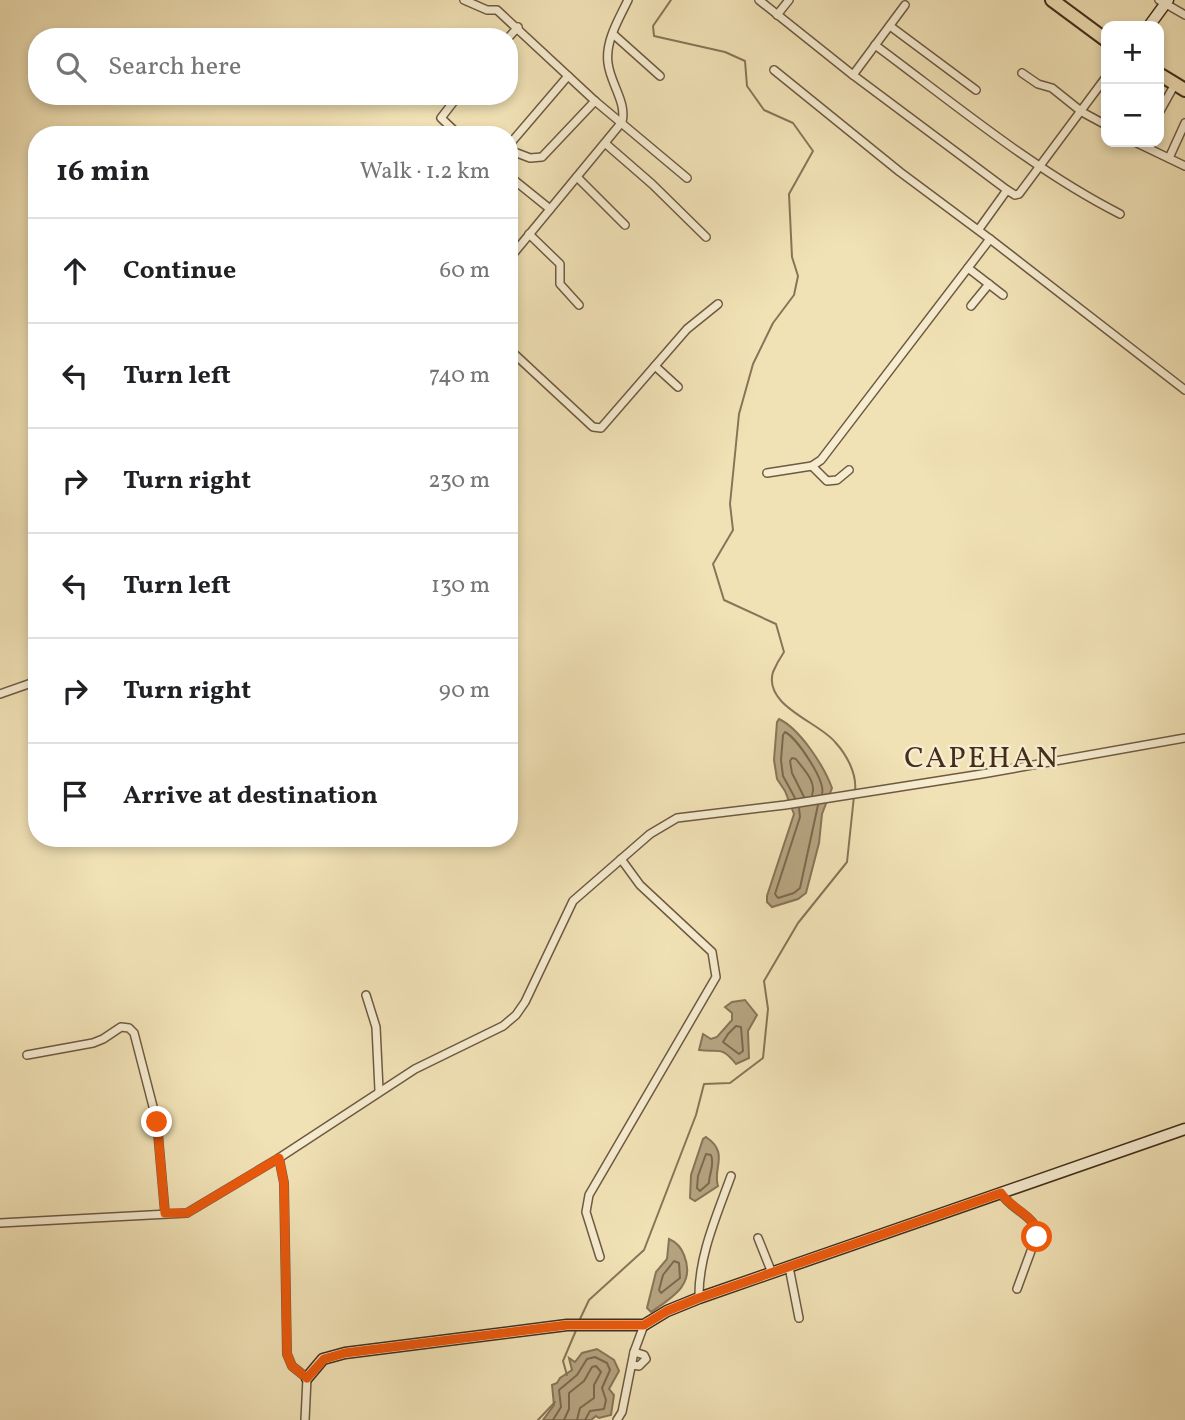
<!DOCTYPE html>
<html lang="en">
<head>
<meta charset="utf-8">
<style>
	:root { --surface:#fff; --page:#f6f6f6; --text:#202124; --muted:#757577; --line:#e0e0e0 }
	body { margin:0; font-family:Vollkorn,serif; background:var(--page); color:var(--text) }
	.controls { position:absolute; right:21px; top:21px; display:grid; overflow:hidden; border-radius:14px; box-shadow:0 4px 10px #0003 }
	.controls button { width:63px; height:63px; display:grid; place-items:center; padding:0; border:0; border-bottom:2px solid var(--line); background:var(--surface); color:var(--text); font:35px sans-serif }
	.stop { position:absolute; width:21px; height:21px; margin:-16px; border:5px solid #ea580c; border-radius:50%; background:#fff }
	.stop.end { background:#ea580c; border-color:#fff; box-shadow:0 2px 7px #0008 }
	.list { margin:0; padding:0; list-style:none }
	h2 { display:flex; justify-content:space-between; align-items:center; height:91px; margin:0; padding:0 28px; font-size:30px }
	h2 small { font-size:23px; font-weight:400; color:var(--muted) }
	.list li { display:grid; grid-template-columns:46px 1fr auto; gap:21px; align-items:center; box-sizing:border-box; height:105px; padding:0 28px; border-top:2px solid var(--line) }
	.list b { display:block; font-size:26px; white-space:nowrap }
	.list em { font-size:23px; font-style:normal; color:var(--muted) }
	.icon { flex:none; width:38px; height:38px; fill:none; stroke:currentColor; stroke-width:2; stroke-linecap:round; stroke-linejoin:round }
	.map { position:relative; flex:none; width:1185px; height:1420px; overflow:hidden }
	.search { position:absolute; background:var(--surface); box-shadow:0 4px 10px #0003; left:28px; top:28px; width:490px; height:77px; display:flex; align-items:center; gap:18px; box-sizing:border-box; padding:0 24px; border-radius:28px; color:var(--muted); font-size:26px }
	.panel { position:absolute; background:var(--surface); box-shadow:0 4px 10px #0003; left:28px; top:126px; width:490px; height:721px; border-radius:28px }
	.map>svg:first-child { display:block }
	.water { fill:#b6a481; stroke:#887458; stroke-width:2 }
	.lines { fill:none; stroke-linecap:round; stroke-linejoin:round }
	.shore { stroke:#7c684e; stroke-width:2 }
	.stream { stroke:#887458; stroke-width:2 }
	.street-casing { stroke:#6e5a42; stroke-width:10 }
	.secondary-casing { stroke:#432d1b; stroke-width:13 }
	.highway-casing { stroke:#432d1b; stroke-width:16 }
	.street { stroke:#f6ecd0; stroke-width:7 }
	.secondary { stroke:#f6ecd0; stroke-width:10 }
	.highway { stroke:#f1e2b6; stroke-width:12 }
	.route { stroke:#ea580c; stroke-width:9 }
	.labels { text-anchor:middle; stroke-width:5; stroke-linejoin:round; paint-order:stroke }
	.quarter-label { font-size:30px; letter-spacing:2px; fill:#432d1b; stroke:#f6ecd0 }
</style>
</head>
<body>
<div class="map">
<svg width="1185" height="1420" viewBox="0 0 1185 1420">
	<rect width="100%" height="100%" fill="#f1e2b6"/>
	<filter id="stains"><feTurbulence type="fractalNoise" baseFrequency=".00286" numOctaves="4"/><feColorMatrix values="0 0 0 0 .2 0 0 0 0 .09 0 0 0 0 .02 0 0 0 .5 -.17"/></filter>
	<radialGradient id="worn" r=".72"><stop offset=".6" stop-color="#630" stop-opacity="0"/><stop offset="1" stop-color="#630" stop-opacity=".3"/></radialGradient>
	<g class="water">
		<path d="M779 719C800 729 824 766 832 788L822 814 819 843 806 893 798 899 772 907 767 902V896L794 814 785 791 777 779 774 760 777 722Z"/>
		<path d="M745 1000 757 1015 748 1031 749 1058 736 1064C721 1045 719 1053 699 1050L703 1034 711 1039 717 1037 732 1020V1013L725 1007 732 1002Z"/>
		<path d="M706 1137C730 1153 712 1169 718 1186L695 1201 690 1198 691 1175 703 1139Z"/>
		<path d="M669 1239C676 1242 681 1247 684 1255 696 1284 673 1297 651 1312L647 1308 656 1272 667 1259Z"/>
		<polygon points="597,1349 614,1360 619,1371 609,1389 614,1395 611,1415 599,1418 596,1416 591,1420 543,1420 554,1405 552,1385 557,1383 560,1378 572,1370 569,1358 575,1362 582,1353"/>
	</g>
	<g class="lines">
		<g class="shore">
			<path d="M804 797 792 773 790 761 792 758 796 759C804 770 817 782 812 795"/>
			<path d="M795 798 783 776 781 760 783 735 785 732C797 738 826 781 822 794"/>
			<polyline points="799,808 800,817 775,894 778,898 794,893 800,888 818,805"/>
			<polygon points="736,1026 741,1027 743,1051 739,1054 723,1042 728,1034"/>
			<path d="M706 1154 711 1155C715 1165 709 1173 709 1183L700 1191 697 1188 698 1176Z"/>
			<polygon points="674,1261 679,1263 680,1278 661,1293 659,1290 663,1275"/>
			<polyline points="553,1420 561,1407 559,1390 577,1375 587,1359 595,1357 607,1363 610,1370 602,1388 606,1400 604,1409 590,1411 585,1420"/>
			<polyline points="564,1420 569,1409 569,1393 584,1381 592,1367 596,1366 601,1372 594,1385 594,1398 580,1408 577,1420"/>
		</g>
		<g class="stream">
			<path d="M671 0 653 26 654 36 725 52 745 61 747 86 764 110 793 123 813 151 789 194 792 257 798 276 794 295 773 323 753 364 739 414 730 504 733 530 713 564 724 600 776 624 784 652C780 658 776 665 773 672 763 706 819 722 835 742 847 755 857 774 855 791"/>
			<polyline points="580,1319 589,1300 644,1250 696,1115 704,1084 730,1083 763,1058 768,1009 764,981 798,923 847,862 854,796"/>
			<polyline points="567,1375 563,1361 577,1328"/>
			<polyline points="538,1420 555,1402"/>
		</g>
		<g class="street-casing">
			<g id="street">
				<polyline points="464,0 487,10 497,10 595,101 687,178"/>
				<polyline points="759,0 853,75 1007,190"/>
				<polyline points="1159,0 1185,15"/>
				<polyline points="777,15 789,0"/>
				<polyline points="890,26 976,90"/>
				<polyline points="613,34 660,76"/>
				<polyline points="509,37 518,27"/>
				<path d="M875 45C952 102 1035 171 1120 214"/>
				<polyline points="1022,73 1038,84 1052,88 1082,112 1106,125"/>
				<polyline points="853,75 905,5"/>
				<polyline points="458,96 441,118 459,135"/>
				<polyline points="1160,111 1175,84"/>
				<polyline points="1135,142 1185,166"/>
				<polyline points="606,144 652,184 706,237"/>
				<polyline points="509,145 568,76"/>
				<polyline points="509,150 530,158 542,157 595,101"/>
				<polyline points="1169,158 1185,123"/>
				<polyline points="509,176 550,209"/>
				<polyline points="577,177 625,225"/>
				<polyline points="979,229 1007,190 1015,195 1019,194 1106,77"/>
				<polyline points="529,234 560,264 560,284 579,305"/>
				<polyline points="990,239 1185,390"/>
				<path d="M509 259 622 122C627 102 610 83 608 63 605 41 619 19 628 0"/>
				<polyline points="968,268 1003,295"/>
				<polyline points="971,306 989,284"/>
				<polyline points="509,349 593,427 601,428 687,329 718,304"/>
				<polyline points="655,366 678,387"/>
				<polyline points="812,466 827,481 837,480 849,470"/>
				<polyline points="767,473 812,466 821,460 990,239 900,172 774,70"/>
				<polyline points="0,694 37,681"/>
				<polyline points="366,995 376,1027 379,1090"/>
				<polyline points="27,1055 93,1043 103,1039 121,1027 129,1028 134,1033 157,1122 165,1213"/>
				<polyline points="279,1158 284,1183 287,1354 292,1366 307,1378 305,1420"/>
				<path d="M1001 1193C1010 1209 1032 1214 1038 1232L1017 1289"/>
				<polyline points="0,1223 187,1213 279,1158 415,1069 503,1026 516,1015 525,1002 573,901 650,834 677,818 785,805 982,774 1185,738"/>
				<polyline points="758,1238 772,1273"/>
				<polyline points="600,1257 586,1212 589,1195 716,977 712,952 640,885 621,859"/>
				<polyline points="789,1267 799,1318"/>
				<path d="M699 1298C698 1257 717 1215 731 1176"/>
				<polyline points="632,1365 639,1366 646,1359 644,1355 634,1352"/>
				<polyline points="617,1420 622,1412 634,1352 644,1325"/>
			</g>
		</g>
		<g class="secondary-casing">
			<g id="secondary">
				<polyline points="1149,26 1168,0"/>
				<polyline points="307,1378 323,1359 345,1353 567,1325 644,1325 667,1311 699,1298 1185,1129"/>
			</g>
		</g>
		<g class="highway-casing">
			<g id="highway">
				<polyline points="1052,0 1106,40"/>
				<polyline points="1159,74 1185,90"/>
			</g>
		</g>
		<use href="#street" class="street"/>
		<use href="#secondary" class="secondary"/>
		<use href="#highway" class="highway"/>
	</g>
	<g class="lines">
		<path class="route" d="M157 1122 165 1213H187L279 1158 284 1183 287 1354 292 1366 307 1378 324 1359 345 1353 567 1325H644L667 1311 699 1298 1001 1193C1010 1209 1040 1217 1037 1237"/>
	</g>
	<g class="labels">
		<g class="quarter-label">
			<text x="982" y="767">CAPEHAN</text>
		</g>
	</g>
	<rect width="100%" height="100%" filter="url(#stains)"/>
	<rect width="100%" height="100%" fill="url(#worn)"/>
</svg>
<div class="controls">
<button>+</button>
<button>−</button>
</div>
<div class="stop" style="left:1037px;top:1237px"></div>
<div class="stop end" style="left:157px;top:1122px"></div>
<div class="search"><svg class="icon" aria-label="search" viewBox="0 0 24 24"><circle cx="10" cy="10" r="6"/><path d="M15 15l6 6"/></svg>Search here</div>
<section class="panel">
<h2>16 min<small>Walk · 1.2 km</small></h2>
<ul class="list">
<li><svg class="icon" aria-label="ahead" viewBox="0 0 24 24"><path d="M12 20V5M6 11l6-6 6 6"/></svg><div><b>Continue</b></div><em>60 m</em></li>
<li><svg class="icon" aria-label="left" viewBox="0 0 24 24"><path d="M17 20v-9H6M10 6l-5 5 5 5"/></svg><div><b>Turn left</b></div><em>740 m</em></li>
<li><svg class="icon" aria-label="right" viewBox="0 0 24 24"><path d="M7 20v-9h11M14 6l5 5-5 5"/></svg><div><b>Turn right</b></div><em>230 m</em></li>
<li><svg class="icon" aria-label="left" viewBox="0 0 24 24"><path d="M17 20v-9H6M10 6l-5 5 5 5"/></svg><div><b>Turn left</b></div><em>130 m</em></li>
<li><svg class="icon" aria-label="right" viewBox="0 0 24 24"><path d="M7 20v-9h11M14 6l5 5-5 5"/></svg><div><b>Turn right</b></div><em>90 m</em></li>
<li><svg class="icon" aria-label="arrive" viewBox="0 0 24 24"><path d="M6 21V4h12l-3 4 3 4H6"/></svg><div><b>Arrive at destination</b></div></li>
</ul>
</section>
</div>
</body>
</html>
